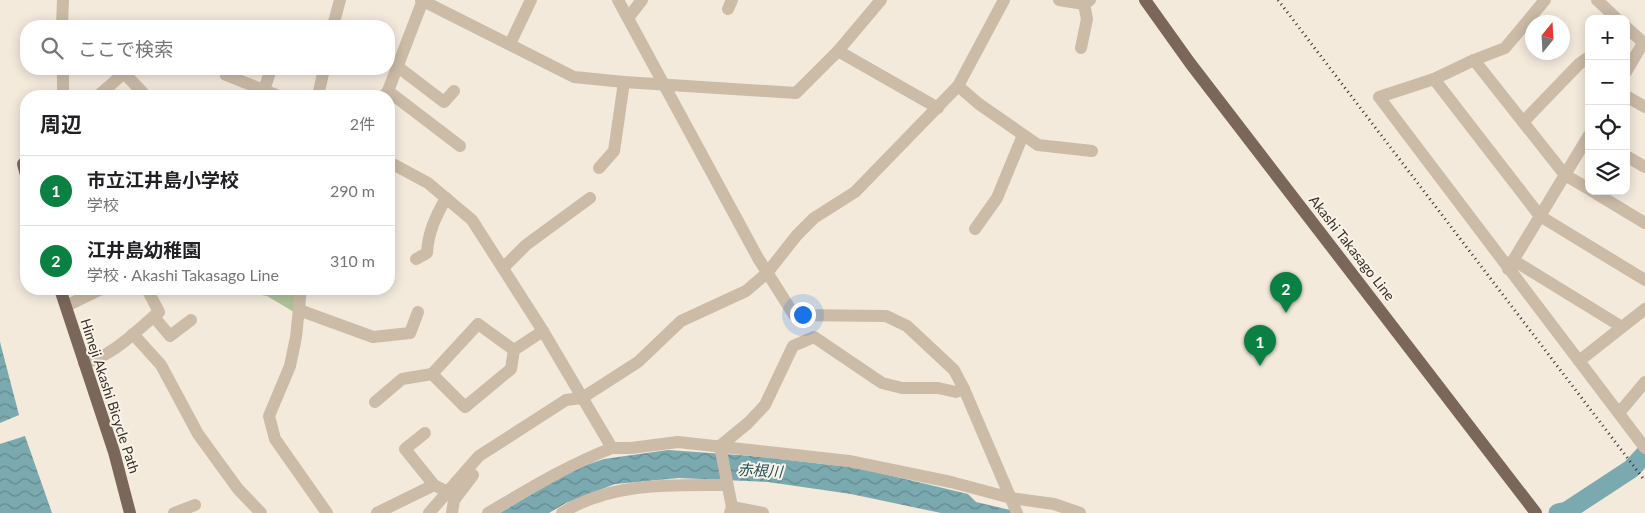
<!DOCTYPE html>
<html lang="ja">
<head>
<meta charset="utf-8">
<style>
	:root { --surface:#fff; --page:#f2f2f2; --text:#202124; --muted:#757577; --line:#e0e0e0; --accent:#0b8043 }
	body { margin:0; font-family:Lato,"Noto Sans JP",sans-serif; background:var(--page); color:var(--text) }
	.controls { position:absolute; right:15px; top:15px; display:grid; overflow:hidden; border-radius:10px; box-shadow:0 2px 12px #0003 }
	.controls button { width:45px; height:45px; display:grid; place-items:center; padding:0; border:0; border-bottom:1px solid var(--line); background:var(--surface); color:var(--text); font:25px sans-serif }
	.compass { position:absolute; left:1525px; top:15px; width:45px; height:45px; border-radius:50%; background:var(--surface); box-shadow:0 2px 12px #0003; rotate:18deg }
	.you { position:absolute; left:802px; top:314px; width:18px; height:18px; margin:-12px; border:4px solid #fff; border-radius:50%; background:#1a73e8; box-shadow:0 0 0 8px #1a73e833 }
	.badge { display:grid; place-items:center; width:32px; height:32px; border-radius:50%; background:var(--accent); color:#fff; font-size:16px; font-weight:700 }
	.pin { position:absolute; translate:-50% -41px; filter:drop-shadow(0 1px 2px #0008) }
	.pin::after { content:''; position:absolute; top:26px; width:18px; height:15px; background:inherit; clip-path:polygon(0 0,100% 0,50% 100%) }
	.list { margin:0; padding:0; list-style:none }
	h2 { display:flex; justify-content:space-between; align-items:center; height:65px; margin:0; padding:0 20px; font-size:21px }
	h2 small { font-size:16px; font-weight:400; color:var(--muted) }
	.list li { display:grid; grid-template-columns:32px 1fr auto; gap:15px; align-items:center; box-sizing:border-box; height:70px; padding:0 20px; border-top:1px solid var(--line) }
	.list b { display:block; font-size:19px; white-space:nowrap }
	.list p { margin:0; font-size:16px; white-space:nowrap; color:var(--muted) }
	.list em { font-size:16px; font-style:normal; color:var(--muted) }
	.icon { flex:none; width:28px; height:28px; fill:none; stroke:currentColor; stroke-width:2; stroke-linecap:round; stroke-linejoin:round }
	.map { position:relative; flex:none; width:1645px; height:513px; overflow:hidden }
	.search { position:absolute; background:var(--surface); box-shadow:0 2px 12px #0003; left:20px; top:20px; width:375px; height:55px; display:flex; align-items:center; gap:12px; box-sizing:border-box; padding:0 18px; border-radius:20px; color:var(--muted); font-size:19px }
	.panel { position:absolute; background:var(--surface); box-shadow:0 2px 12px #0003; left:20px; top:90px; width:375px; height:205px; border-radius:20px }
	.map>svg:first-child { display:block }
	.park { fill:#b1c29b }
	.water { fill:url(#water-waves) }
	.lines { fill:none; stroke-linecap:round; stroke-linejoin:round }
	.river { stroke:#7aa9b0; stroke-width:19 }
	.minor { stroke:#cbbba7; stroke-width:12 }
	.major { stroke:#7a6759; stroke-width:12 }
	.rail { stroke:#372e28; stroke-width:3; stroke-dasharray:1 4; stroke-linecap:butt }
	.labels { text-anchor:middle; stroke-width:4; stroke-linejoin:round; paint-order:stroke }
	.street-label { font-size:14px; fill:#372e28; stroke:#faf3e8 }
	.water-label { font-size:15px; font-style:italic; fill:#1c505a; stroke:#faf3e8 }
</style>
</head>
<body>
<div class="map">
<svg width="1645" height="513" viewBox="0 0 1645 513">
	<defs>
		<pattern id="water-waves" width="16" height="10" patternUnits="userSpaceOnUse" patternTransform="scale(1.25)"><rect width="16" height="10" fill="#7aa9b0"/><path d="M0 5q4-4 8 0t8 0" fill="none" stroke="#658a8f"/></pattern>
	</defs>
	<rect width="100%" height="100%" fill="#f3eadc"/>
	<polygon class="park" points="228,289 298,289 294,312 267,296"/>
	<g class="water">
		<polygon points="0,342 19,415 0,423"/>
		<polygon points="25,436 52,513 0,513 0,444"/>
		<polygon points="668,450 752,456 859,468 968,494 976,502 1023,513 941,513 851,494 768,482 679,478 615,484 566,503 549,513 500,513 571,470 604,459"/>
	</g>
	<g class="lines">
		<polyline class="river" points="1558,513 1567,511 1631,469 1645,454"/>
		<g class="minor">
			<polyline points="421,0 574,77 624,82 796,93 838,51 938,108"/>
			<polyline points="618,0 758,258 794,315 886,316 907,326 954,370 964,389 1017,513"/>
			<polyline points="1059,0 1084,4 1090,0"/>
			<polyline points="1545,0 1505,48 1474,60 1434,79 1379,97 1645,448"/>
			<polyline points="1597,0 1617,19"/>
			<polyline points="728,9 732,0"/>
			<polyline points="628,18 642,0"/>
			<polyline points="62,26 63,0"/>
			<polyline points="333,26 340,0"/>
			<polyline points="1626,27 1645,44"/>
			<polyline points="510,44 531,0"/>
			<polyline points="1081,48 1087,19 1084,4"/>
			<polyline points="838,51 881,0"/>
			<polyline points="1474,60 1565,175 1589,189"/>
			<polyline points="398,67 444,102 454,91"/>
			<polyline points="63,69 63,96"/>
			<polyline points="227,69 226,75 279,96"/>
			<polyline points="1626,72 1643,43"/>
			<polyline points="1434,79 1540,216 1645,280"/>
			<polyline points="958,86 979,104 1038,145 1092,151"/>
			<polyline points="264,90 271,69"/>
			<polyline points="388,91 460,146"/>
			<polyline points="98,96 124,73 146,96"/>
			<polyline points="318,96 324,69"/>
			<polyline points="384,96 388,91 423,0"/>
			<polyline points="1626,96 1645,107"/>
			<polyline points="1523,122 1579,64 1589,57"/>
			<polyline points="1626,156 1645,167"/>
			<polyline points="389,162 428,183 472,220 543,331 612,448 631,448 678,442 849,461 951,482 1011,498 1054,504 1080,513"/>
			<polyline points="599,168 614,151 624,82"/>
			<polyline points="1592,191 1645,223"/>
			<polyline points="975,229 997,198 1023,135"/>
			<path d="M416 259 427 253C428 232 436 216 446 198"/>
			<polyline points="1513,260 1622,327"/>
			<polyline points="504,267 526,245 590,198"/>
			<polyline points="1508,269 1589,135"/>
			<polyline points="301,289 296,337 290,366 269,416 275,439 327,513"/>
			<polyline points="66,306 101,289"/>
			<polyline points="299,310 373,337 410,333 418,312"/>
			<polyline points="154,317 170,336 191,320"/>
			<polyline points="133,334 161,365 198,434 238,489 261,513"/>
			<polyline points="1579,361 1645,309"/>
			<path d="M84 363C113 356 136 331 159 312L147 289"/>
			<polyline points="432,374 478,324 514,350"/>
			<polyline points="375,402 402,379 432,374 465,407 511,369 514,350 543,331"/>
			<polyline points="1619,413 1645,382"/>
			<polyline points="425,433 405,449 434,485"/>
			<polyline points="720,446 748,423 765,405 793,346 814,337 882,383 902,388 938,388 956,392 964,389"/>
			<polyline points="720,446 732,507 730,513"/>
			<polyline points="732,507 763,513"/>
			<polyline points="174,513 195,505"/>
			<polyline points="377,513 434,485 448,492"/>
			<polyline points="429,513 479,456 566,400 582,398 638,362 681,321 746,291 767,273 797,235 814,218 855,192 958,86 1004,0"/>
			<polyline points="452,513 454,500 473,475"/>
			<path d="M488 513C529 489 568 465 612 448"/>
			<path d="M562 513C611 482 671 485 727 485"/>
		</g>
		<g class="major">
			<polyline points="1145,0 1190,63 1536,513"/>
			<polyline points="23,164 26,175"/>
			<polyline points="60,289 114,452 130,513"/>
		</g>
		<polyline class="rail" points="1278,0 1645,481"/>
	</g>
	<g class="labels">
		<g class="street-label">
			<text transform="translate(1352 248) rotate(52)" y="5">Akashi Takasago Line</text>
			<text transform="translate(110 396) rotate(72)" y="5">Himeji Akashi Bicycle Path</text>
		</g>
		<g class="water-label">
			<text transform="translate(760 471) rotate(3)" y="5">赤根川</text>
		</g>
	</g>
</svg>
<div class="controls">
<button>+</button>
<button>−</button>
<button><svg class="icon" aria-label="locate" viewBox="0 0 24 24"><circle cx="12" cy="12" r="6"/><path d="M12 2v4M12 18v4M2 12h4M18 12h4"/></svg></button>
<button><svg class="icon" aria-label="layers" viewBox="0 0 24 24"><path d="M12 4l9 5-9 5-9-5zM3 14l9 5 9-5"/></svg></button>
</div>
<svg class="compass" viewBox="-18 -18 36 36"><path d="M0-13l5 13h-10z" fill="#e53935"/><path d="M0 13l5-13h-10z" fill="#757577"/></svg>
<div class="you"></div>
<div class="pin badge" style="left:1260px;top:366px">1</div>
<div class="pin badge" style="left:1286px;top:313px">2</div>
<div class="search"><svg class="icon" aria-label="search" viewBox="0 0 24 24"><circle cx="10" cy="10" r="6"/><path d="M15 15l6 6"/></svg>ここで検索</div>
<section class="panel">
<h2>周辺<small>2件</small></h2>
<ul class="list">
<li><span class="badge">1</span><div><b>市立江井島小学校</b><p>学校</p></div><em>290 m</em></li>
<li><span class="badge">2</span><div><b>江井島幼稚園</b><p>学校 · Akashi Takasago Line</p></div><em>310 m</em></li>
</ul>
</section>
</div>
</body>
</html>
